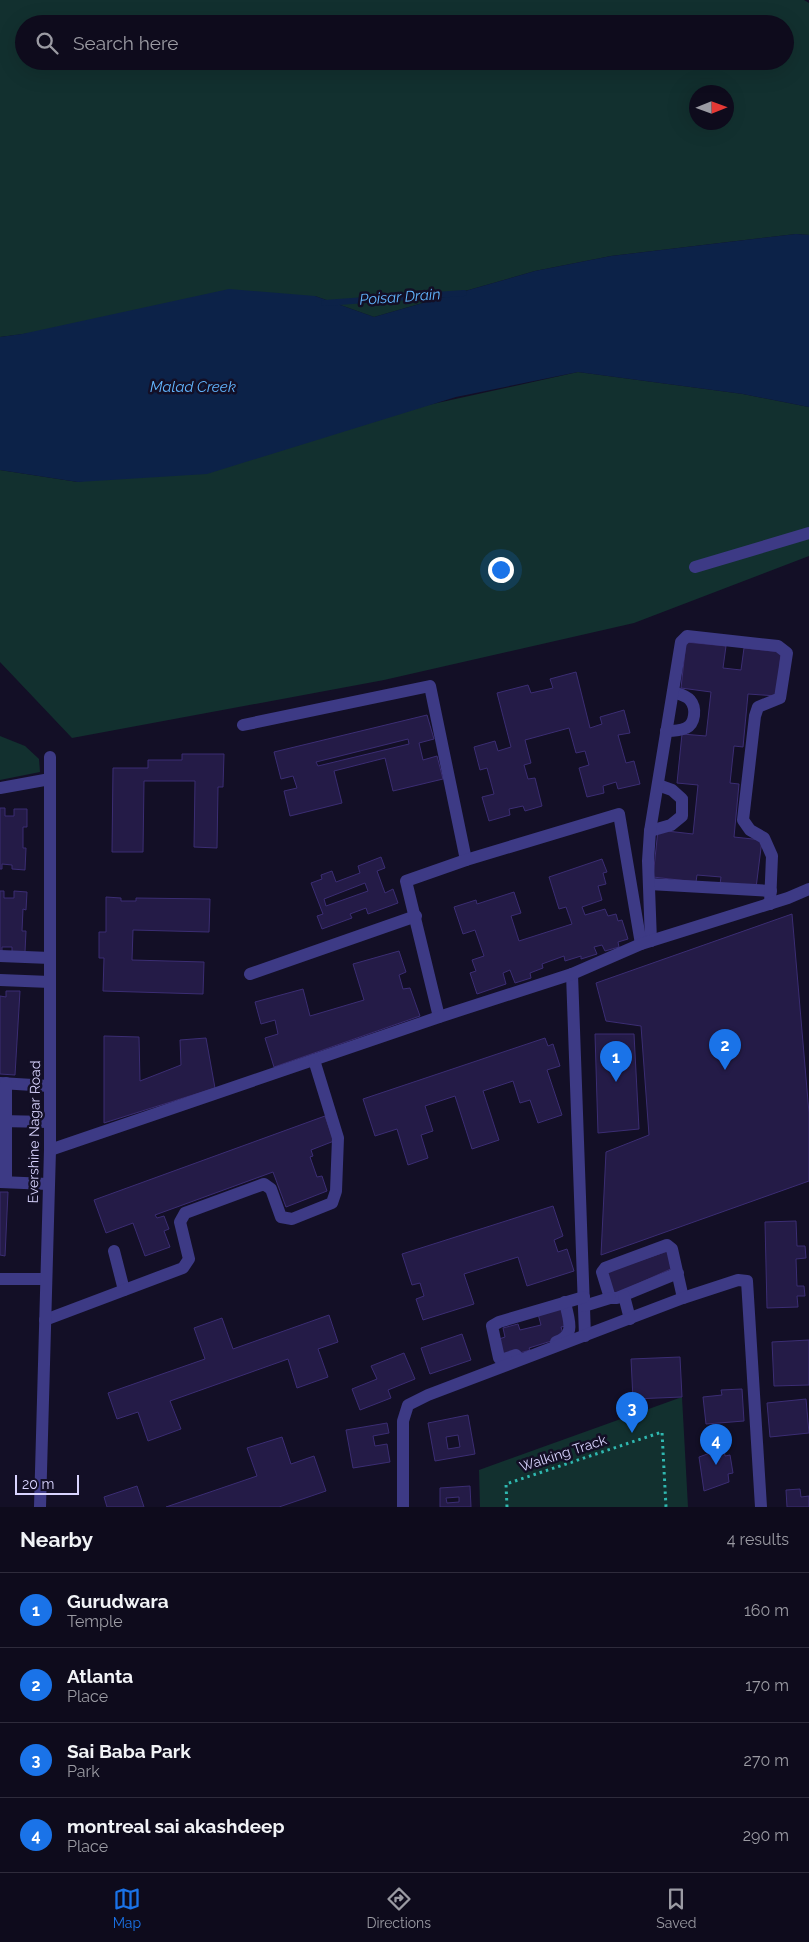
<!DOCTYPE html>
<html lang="en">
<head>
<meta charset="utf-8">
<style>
	:root { --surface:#0e0b1c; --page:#171425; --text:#f1f3f6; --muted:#9b9ba3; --line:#2e2b3b; --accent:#1a73e8 }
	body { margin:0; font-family:Raleway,sans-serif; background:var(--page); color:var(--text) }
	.compass { position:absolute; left:689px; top:85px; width:45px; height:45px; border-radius:50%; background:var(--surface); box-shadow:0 5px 20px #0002; rotate:89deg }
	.scale { position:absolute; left:15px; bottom:12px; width:64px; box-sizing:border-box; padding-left:5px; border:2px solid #d9d4ff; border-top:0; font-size:14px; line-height:18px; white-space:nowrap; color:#d9d4ff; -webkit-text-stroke:4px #130f26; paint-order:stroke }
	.you { position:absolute; left:500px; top:569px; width:18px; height:18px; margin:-12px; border:4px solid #fff; border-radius:50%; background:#1a73e8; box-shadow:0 0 0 8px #1a73e833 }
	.badge { display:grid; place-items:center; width:32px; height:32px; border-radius:50%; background:var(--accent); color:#fff; font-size:16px; font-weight:700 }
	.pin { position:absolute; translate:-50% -41px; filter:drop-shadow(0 1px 2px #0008) }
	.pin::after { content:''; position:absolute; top:26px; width:18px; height:15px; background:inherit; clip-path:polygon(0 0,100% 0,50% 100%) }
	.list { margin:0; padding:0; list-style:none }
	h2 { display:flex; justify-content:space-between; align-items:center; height:65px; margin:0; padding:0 20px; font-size:21px }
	h2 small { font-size:16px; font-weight:400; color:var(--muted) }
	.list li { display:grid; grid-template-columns:32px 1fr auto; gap:15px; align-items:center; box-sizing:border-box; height:75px; padding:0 20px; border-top:1px solid var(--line) }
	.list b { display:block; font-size:19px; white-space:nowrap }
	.list p { margin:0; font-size:16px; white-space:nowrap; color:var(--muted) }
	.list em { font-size:16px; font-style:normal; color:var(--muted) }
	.icon { flex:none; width:28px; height:28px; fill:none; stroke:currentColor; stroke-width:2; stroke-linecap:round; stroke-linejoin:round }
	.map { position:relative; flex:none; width:809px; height:1507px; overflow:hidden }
	.search { position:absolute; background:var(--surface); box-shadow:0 5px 20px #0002; left:15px; right:15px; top:15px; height:55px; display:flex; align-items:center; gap:12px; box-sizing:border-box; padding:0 18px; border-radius:28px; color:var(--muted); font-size:19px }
	.sheet { height:365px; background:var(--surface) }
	nav { display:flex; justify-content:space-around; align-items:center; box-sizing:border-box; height:70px; border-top:1px solid var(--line); background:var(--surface); font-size:14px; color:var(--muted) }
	nav a { display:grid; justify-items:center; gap:2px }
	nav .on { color:var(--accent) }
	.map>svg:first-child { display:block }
	.green { fill:#12302f; fill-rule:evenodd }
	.water { fill:#0c2248 }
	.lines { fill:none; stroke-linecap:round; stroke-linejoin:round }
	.stream { stroke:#0c2248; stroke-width:6 }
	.building { fill:#241b47; stroke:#3b2d73; fill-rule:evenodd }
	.path { stroke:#2fb8b0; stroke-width:3; stroke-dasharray:2.5 4; stroke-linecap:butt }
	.minor { stroke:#3d3a85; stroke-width:12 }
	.labels { text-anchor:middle; stroke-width:5; stroke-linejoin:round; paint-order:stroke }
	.street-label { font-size:14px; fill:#d9d4ff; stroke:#130f26 }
	.water-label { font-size:15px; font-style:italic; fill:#62b6ff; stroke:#130f26 }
</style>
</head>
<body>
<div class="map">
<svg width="809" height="1507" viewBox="0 0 809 1507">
	<rect width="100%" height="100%" fill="#130f26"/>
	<g class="green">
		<path d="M0 0H804L809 3V235L796 234 611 256 535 271 374 317 315 296 0 337ZM24 24H785V61H24ZM696 92H726V122H696Z"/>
		<polygon points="578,372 743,394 809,407 809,556 634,623 384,680 72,738 0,662 0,470 78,482"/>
		<polygon points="0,736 25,746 39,759 40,772 0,780"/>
		<polygon points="682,1397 688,1507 480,1507 479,1470"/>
	</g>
	<polygon class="water" points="796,234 809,235 809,407 743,394 578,372 456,397 207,474 78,482 0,470 0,337 22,334 229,289 315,296 374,317 535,271 611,256"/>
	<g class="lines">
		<polyline class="stream" points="324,303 464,293"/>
	</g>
	<g class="building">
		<polygon points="686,642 726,646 723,668 741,670 744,648 781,652 777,696 748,694 743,747 734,746 730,783 739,784 734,837 762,840 756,888 720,884 721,877 697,875 696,882 653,877 658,830 693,834 698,785 677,783 682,734 706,736 711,692 681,688"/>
		<polygon points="576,672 590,728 602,724 600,717 624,710 630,733 618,735 626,763 634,761 640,784 618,789 616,782 603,786 604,793 587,797 579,768 589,765 585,751 576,753 569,728 525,740 531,763 524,765 528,779 535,778 542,806 525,811 523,806 509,809 510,815 489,821 482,797 494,794 487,768 480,770 474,747 495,741 498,751 511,747 497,693 528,685 531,693 553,688 550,679"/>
		<path d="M427 715 434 739 419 743 423 760 437 756 443 779 393 791 385 758 334 771 342 803 290 816 284 791 297 788 293 776 281 779 274 752ZM408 739 409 744 318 766 316 762Z"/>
		<polygon points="182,754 224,754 223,787 218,787 217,848 194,847 195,781 144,781 143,852 112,852 113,768 148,768 148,760 182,760"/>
		<polygon points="0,808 5,808 5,816 14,816 14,809 27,809 27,827 23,827 23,848 26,848 25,870 12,869 12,865 2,864 2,869 0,869"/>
		<path d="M381 857 385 868 377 871 385 893 393 889 398 903 368 914 366 908 350 914 352 918 322 929 317 916 323 914 311 883 322 879 321 875 332 871 336 882 360 873 358 866ZM365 883 368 891 326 906 324 899Z"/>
		<polygon points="602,859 607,872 603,873 606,884 598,886 602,900 582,907 585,915 605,909 608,916 616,914 618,921 622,920 628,939 618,942 619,947 605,951 602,945 594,947 597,954 581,959 581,956 565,961 564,956 542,964 543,968 530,973 531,978 515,983 510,970 503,973 506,984 477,994 470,973 476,971 472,960 484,956 475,930 463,934 454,907 476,900 477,904 514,892 521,913 511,916 519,941 572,924 566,907 559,909 549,877"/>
		<polygon points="0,891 4,891 4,898 14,898 14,891 27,892 26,910 23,909 22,931 26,931 25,952 12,952 12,947 2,947 2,952 0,952"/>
		<polygon points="106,897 121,898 121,901 136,901 136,898 210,899 209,932 133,930 132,960 204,962 203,994 103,991 104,958 99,958 99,932 106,932"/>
		<polygon points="792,914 809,1113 809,1181 601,1255 606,1152 649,1135 641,1026 606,1021 596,983"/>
		<polygon points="399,951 406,972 399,975 403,989 410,988 420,1016 274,1067 265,1038 278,1034 275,1020 261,1024 255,1002 303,989 310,1016 364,1000 353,964"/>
		<polygon points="6,991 20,991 15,1075 0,1074 0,996 6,997"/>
		<polygon points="595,1034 634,1034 639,1129 598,1133"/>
		<polygon points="104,1036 139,1037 140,1081 181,1065 180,1040 206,1038 215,1088 104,1123"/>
		<polygon points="545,1038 548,1046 553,1044 560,1066 547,1070 562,1115 538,1123 530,1100 520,1103 513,1081 483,1091 499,1140 472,1149 455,1096 425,1106 433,1131 421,1135 428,1158 408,1165 397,1129 375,1136 363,1099"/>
		<polygon points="325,1116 334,1141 311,1150 313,1156 310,1157 317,1177 322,1176 327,1191 286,1207 273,1172 155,1215 157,1218 164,1216 169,1229 164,1231 170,1247 145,1256 133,1223 106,1233 94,1200"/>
		<polygon points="0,1192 8,1192 5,1256 0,1255"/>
		<polygon points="553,1206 563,1236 554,1240 558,1252 567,1249 574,1271 527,1286 518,1257 464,1274 474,1304 423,1320 416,1299 424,1296 420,1283 412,1285 402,1254"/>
		<polygon points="796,1221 797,1246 805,1246 806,1258 796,1259 797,1286 804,1286 805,1296 797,1296 798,1307 767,1308 765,1222"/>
		<polygon points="668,1251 675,1267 613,1295 606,1272"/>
		<polygon points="561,1308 566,1326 561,1327 564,1337 529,1348 530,1350 503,1358 499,1339 505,1337 503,1328 518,1324 520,1330 541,1325 538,1314"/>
		<polygon points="329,1315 338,1342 318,1349 328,1377 297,1388 288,1359 170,1401 181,1429 148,1441 138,1412 117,1419 108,1393 205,1359 194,1328 222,1318 233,1349"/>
		<polygon points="462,1334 471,1360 430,1374 421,1348"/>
		<polygon points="809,1340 809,1385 774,1386 772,1342"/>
		<polygon points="404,1353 415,1379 388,1390 391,1398 360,1410 352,1389 377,1379 371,1366"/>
		<polygon points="680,1357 682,1397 633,1399 631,1359"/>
		<polygon points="742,1389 744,1421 706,1424 703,1397 722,1395 721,1390"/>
		<polygon points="806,1399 809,1433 770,1437 767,1403"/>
		<path d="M468 1415 475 1454 435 1461 428 1423ZM458 1435 460 1447 448 1449 446 1437Z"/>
		<polygon points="387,1423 389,1433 373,1436 375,1446 387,1444 390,1462 353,1468 346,1430"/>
		<polygon points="282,1437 291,1464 314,1456 326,1491 279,1507 166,1507 257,1476 247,1448"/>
		<polygon points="724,1448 725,1456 730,1455 733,1473 728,1474 729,1482 704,1491 699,1457"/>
		<polygon points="137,1486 144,1507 107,1507 104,1497"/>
		<path d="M470 1486 471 1507H440V1488ZM459 1497V1502L447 1503 446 1498Z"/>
		<polygon points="800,1489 801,1497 809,1496 809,1507 787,1507 786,1490"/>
	</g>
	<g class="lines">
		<polyline class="path" points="507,1507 506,1484 662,1432 666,1507"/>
		<g class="minor">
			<polyline points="695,567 809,533"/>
			<polyline points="243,725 430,686 466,860"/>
			<path d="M666 731C672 731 680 731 686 728 695 724 697 708 690 700 686 695 679 694 673 692"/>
			<polyline points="0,788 50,779"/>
			<polyline points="650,831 671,825 682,816 682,799 672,790 658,785"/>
			<polyline points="649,884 771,891"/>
			<polyline points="651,941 648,861 650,831 681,642 687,636 778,646 787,653 780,698 758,707 755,716 743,820 750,830 764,838 772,856 770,904"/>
			<polyline points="0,956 50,958"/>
			<polyline points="250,974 416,916"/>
			<polyline points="572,974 585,1336"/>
			<polyline points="0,980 50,982"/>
			<polyline points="439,1017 406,881 466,860 619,814 641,944"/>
			<polyline points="0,1083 49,1086"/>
			<polyline points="0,1121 49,1122"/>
			<polyline points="50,1150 439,1017 572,974 641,944 788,898 809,889"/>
			<polyline points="0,1182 48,1184"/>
			<polyline points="6,1182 6,1083"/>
			<polyline points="114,1251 124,1290"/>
			<polyline points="678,1273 617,1298 610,1298 602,1272 605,1268 667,1245 672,1249 683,1298"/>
			<polyline points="0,1279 45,1279"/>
			<polyline points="624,1296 630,1319"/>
			<polyline points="584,1306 610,1298"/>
			<polyline points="45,1320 183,1268 189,1259 180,1222 185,1213 264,1184 271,1189 281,1217 292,1219 332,1203 336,1191 338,1138 314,1060"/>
			<path d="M556 1342C577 1335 568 1319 565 1302"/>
			<polyline points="516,1355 501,1360 499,1358 492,1326 499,1322 584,1297"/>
			<polyline points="40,1507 50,1150 50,757"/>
			<polyline points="403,1507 403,1421 408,1405 428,1395 683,1298 738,1280 747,1281 761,1507"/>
		</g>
	</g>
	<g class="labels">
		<g class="street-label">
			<text transform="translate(34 1132) rotate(-89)" y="5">Evershine Nagar Road</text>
			<text transform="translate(563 1453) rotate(-18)" y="5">Walking Track</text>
		</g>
		<g class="water-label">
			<text transform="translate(400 297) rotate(-4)" y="5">Poisar Drain</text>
			<text x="193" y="392">Malad Creek</text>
		</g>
	</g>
</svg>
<svg class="compass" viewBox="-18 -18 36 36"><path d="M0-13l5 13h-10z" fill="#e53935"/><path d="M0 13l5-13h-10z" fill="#9b9ba3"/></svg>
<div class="scale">20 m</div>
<div class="you"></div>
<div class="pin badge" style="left:616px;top:1082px">1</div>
<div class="pin badge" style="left:725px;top:1070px">2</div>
<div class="pin badge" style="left:632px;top:1433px">3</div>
<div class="pin badge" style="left:716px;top:1465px">4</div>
<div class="search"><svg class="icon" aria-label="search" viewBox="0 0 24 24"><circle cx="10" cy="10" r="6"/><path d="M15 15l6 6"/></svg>Search here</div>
</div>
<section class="sheet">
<h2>Nearby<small>4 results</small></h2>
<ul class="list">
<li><span class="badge">1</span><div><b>Gurudwara</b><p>Temple</p></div><em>160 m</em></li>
<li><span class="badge">2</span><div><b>Atlanta</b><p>Place</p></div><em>170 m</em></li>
<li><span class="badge">3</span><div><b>Sai Baba Park</b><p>Park</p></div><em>270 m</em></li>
<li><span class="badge">4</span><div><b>montreal sai akashdeep</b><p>Place</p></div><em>290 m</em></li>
</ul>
</section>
<nav>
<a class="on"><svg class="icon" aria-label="map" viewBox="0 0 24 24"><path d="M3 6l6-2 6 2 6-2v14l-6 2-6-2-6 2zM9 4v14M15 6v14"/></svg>Map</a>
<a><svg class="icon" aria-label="directions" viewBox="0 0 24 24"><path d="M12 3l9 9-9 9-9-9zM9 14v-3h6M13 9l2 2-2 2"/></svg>Directions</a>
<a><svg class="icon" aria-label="saved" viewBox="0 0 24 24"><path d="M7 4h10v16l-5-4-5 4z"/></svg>Saved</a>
</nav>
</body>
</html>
